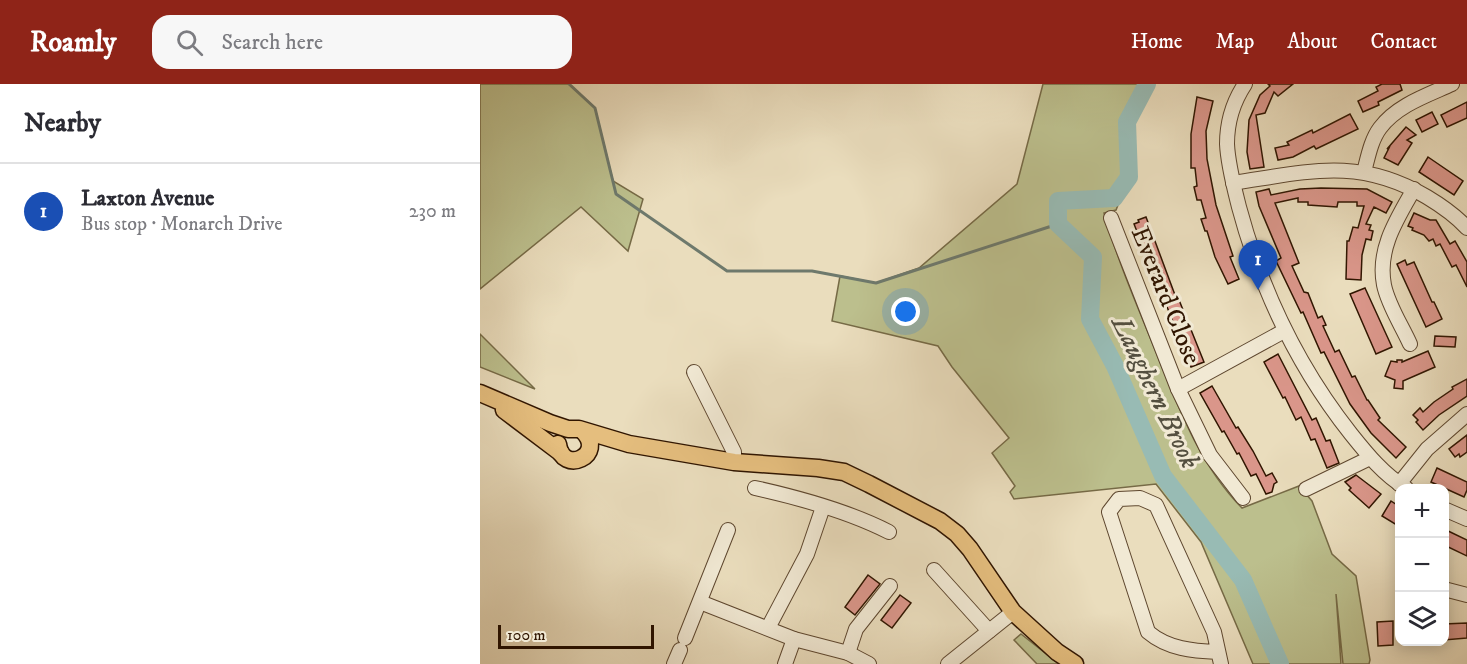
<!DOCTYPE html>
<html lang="en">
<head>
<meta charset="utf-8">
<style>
	:root { --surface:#fff; --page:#f7f7f7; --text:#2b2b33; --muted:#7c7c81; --line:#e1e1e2; --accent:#8f2418 }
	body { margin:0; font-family:"IM FELL DW Pica",serif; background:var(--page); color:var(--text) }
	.controls { position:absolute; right:18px; bottom:18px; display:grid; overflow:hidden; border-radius:12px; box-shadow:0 3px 15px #0003 }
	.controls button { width:54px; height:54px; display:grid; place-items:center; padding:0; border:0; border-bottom:2px solid var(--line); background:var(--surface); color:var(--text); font:30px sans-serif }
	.scale { position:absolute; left:18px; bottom:15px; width:156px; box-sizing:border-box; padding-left:6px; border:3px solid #301500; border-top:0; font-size:16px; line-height:21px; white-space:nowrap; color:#301500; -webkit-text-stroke:4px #f1e9d4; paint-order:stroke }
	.you { position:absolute; left:426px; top:228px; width:21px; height:21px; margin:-15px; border:4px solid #fff; border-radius:50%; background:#1a73e8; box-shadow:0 0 0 9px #1a73e833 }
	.badge { display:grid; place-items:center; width:39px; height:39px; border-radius:50%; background:var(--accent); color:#fff; font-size:20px; font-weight:700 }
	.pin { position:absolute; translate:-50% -50px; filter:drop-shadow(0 2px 3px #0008) }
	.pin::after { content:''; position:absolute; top:32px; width:21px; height:18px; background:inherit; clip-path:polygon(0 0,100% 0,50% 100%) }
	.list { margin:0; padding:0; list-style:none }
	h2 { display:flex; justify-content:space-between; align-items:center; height:78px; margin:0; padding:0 24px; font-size:26px }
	h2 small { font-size:20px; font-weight:400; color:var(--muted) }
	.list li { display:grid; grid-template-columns:39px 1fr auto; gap:18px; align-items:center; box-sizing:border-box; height:96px; padding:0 24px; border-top:2px solid var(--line) }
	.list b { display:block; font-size:22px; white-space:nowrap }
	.list p { margin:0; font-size:20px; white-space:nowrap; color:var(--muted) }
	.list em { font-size:20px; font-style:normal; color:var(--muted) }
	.icon { flex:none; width:33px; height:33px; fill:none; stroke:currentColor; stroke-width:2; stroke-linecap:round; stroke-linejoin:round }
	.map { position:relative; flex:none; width:987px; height:580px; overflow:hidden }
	header { display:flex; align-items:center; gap:36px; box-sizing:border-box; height:84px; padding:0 30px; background:var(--accent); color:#fff }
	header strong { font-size:28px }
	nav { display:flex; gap:33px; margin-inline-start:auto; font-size:21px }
	.search { width:420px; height:54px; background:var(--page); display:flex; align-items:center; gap:15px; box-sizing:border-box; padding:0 21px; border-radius:18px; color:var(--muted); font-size:22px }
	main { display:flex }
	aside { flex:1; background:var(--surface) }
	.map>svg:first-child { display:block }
	.green { fill:#bcbf8d; stroke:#766a46; stroke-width:1.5 }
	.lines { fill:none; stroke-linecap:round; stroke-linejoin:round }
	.stream { stroke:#6e796c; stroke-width:3 }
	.river { stroke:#98bbb4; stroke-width:18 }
	.building { fill:#da968a; stroke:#301500; stroke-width:1.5 }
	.minor-casing { stroke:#5e472f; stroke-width:16 }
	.major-casing { stroke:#301500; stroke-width:19 }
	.minor { stroke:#f1e9d4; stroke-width:14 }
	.major { stroke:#e5be7e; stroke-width:16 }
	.labels { text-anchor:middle; stroke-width:6; stroke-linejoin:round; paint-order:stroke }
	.street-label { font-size:26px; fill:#301500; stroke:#f1e9d4 }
	.water-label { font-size:27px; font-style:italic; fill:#544f3f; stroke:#f1e9d4 }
</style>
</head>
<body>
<header>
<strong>Roamly</strong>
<div class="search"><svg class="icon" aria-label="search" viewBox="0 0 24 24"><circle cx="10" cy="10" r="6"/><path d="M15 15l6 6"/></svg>Search here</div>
<nav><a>Home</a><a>Map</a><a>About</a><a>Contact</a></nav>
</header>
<main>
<aside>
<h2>Nearby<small></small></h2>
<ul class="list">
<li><span class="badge" style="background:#1a4fb4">1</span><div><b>Laxton Avenue</b><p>Bus stop · Monarch Drive</p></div><em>230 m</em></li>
</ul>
</aside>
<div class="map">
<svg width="987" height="580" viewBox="0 0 987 580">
	<rect width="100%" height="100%" fill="#eaddbd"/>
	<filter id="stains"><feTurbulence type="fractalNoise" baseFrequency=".00333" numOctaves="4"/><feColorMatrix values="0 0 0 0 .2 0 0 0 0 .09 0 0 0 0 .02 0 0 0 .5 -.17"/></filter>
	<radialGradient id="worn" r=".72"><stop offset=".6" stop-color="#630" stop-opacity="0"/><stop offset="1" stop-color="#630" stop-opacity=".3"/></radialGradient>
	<g class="green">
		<polygon points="0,0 89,0 115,24 133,97 163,115 148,167 101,123 0,205"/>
		<path d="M563 0H667L647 38 649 93 636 126 624 129C637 175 656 219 674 263 697 320 718 379 762 424L819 402 832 417 852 470 876 492 890 576 889 580H863L856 510 861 580H773L721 458 676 400 534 415 530 408 535 402 512 369 529 354 472 283 458 262 352 237 360 192 396 199 439 184 537 100Z"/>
		<polygon points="0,250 55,305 0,283"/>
		<polygon points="541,550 579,580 557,580 534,556"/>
	</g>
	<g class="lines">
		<polyline class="stream" points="89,0 115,24 136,110 247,187 332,187 396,199 578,140"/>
		<polyline class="river" points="667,0 647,38 649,93 634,114 578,117 578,140 613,173 610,235 635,282 683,392 763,496 800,580"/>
	</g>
	<g class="building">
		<polygon points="788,0 813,0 798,12 794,8 785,29 776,31 784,83 770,85 767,68 769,36 780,11 790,2"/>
		<polygon points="902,0 920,0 922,6 898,18 899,21 883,28 878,17 898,7 896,3"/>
		<polygon points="717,13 733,17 726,47 727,75 736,121 753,172 750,173 759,195 748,200 735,173 727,147 725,147 721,135 726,134 721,116 717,116 714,103 717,102 715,84 711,84 711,50"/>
		<polygon points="987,18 987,34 967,43 961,31"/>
		<polygon points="952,28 958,40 942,48 936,36"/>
		<polygon points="870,30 878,45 836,65 834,62 813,73 798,76 795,64 809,61 807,58 832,46 833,49"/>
		<polygon points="926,43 936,51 927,56 932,59 918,81 904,74 909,64 907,65"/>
		<polygon points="948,73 983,97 974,111 939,88"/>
		<polygon points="841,104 887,105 912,118 906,129 894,123 886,140 891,141 889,146 893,147 891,156 886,155 882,171 881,196 866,195 867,157 869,157 873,143 878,144 884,122 877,122 877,118 858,118 857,123 828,121 828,118 818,118 818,114 795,119 819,179 812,182 824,208 828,209 838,234 842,232 846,241 843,242 855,268 859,266 872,293 875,292 887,316 888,316 900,334 898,336 926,363 916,374 891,349 870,320 844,268 841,269 823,228 821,229 796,177 801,174 779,122 776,108 789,105 791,111 820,105"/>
		<polygon points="934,129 950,136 956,136 970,160 975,157 987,178 987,203 976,181 972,183 960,160 956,162 953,155 949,157 944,151 932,146 933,144 928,142"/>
		<polygon points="666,133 695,211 697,211 724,278 711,283 654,140 659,138 658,136"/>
		<polygon points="925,176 927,181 934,178 952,218 954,218 962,235 946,243 917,180"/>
		<polygon points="885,204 912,263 896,270 870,210"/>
		<polygon points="955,252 976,253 975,263 954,262"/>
		<polygon points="948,267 955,283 923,297 923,305 914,304 915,296 905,292 911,277 917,278 917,276 922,276 922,278"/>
		<polygon points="798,270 832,336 836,334 846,357 850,356 859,379 847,384 835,355 831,356 821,333 816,336 805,313 803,314 784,278"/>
		<polygon points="987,295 987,312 959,331 943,346 936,338 938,336 933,331 940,324 943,328 954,318 973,305 972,303"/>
		<polygon points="732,302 756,344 758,343 773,367 786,392 792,389 797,398 794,400 792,408 786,410 776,390 771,392 759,369 757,370 744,347 742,348 720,309"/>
		<polygon points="987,351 987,368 980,373 979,370 975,373 969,365"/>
		<polygon points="957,384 987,398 987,406 984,413 951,398"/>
		<polygon points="876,391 901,410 889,424 869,406 871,404 865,398"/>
		<polygon points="911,417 920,423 920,443 902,432"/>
		<polygon points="964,445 987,456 987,472 964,461"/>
		<polygon points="388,491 400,500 375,531 365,523"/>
		<polygon points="420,511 431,519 412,544 401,536"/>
		<polygon points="913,537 913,561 898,562 897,538"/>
		<polygon points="987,539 987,554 964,556 964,540"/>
	</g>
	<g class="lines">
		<g class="minor-casing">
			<g id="minor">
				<path d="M765 0C753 18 747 39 747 60 748 81 754 103 759 123 781 205 818 283 871 350 887 370 904 391 926 404"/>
				<path d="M884 88C888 73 891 56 900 44 917 21 948 11 972 0"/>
				<path d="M753 99C827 88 878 72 947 113 962 122 975 131 987 144"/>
				<polyline points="631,134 698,305 730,371 763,414"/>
				<path d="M930 260C922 242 908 221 904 201 897 165 917 135 934 105"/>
				<polyline points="214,288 254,368 254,378"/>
				<polyline points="698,305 804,247"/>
				<polyline points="919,400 947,365 987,330"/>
				<path d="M275 404C320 414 368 427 409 448"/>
				<polyline points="826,405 890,374"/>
				<polyline points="964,425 987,435"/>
				<polyline points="454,486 509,547"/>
				<polyline points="964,505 987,511"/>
				<polyline points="220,518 314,555 368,569 389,580"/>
				<polyline points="288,544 327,470 343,423"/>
				<polyline points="205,554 248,446"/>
				<path d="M738 568C713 567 688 565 668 548L629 428 639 415 660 414 676 421 734 548 741 580"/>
				<polyline points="368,569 376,545 410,502"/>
				<polyline points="194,580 200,566"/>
				<polyline points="305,580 314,555"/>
				<polyline points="468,580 533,528"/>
			</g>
		</g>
		<g class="major-casing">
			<g id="major">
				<polyline points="0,309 70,339 88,345 99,345 149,360 254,378 338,384 364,388 389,400 460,437 477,450 490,465 533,528 577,568 595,580"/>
				<polyline points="24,326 81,369"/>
				<path d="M78 360C82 392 127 371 103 347"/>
			</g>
		</g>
		<use href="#minor" class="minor"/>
		<use href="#major" class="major"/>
	</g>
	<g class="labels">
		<g class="street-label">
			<text transform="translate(687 211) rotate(68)" y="9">Everard Close</text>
		</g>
		<g class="water-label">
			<text transform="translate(676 308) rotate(64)" y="9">Laughern Brook</text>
		</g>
	</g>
	<rect width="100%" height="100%" filter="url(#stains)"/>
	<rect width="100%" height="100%" fill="url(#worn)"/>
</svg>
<div class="controls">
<button>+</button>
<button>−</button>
<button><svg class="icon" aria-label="layers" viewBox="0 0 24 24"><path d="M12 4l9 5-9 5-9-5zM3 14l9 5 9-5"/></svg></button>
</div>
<div class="scale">100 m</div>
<div class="you"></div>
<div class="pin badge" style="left:778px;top:206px;background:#1a4fb4">1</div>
</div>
</main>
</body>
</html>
